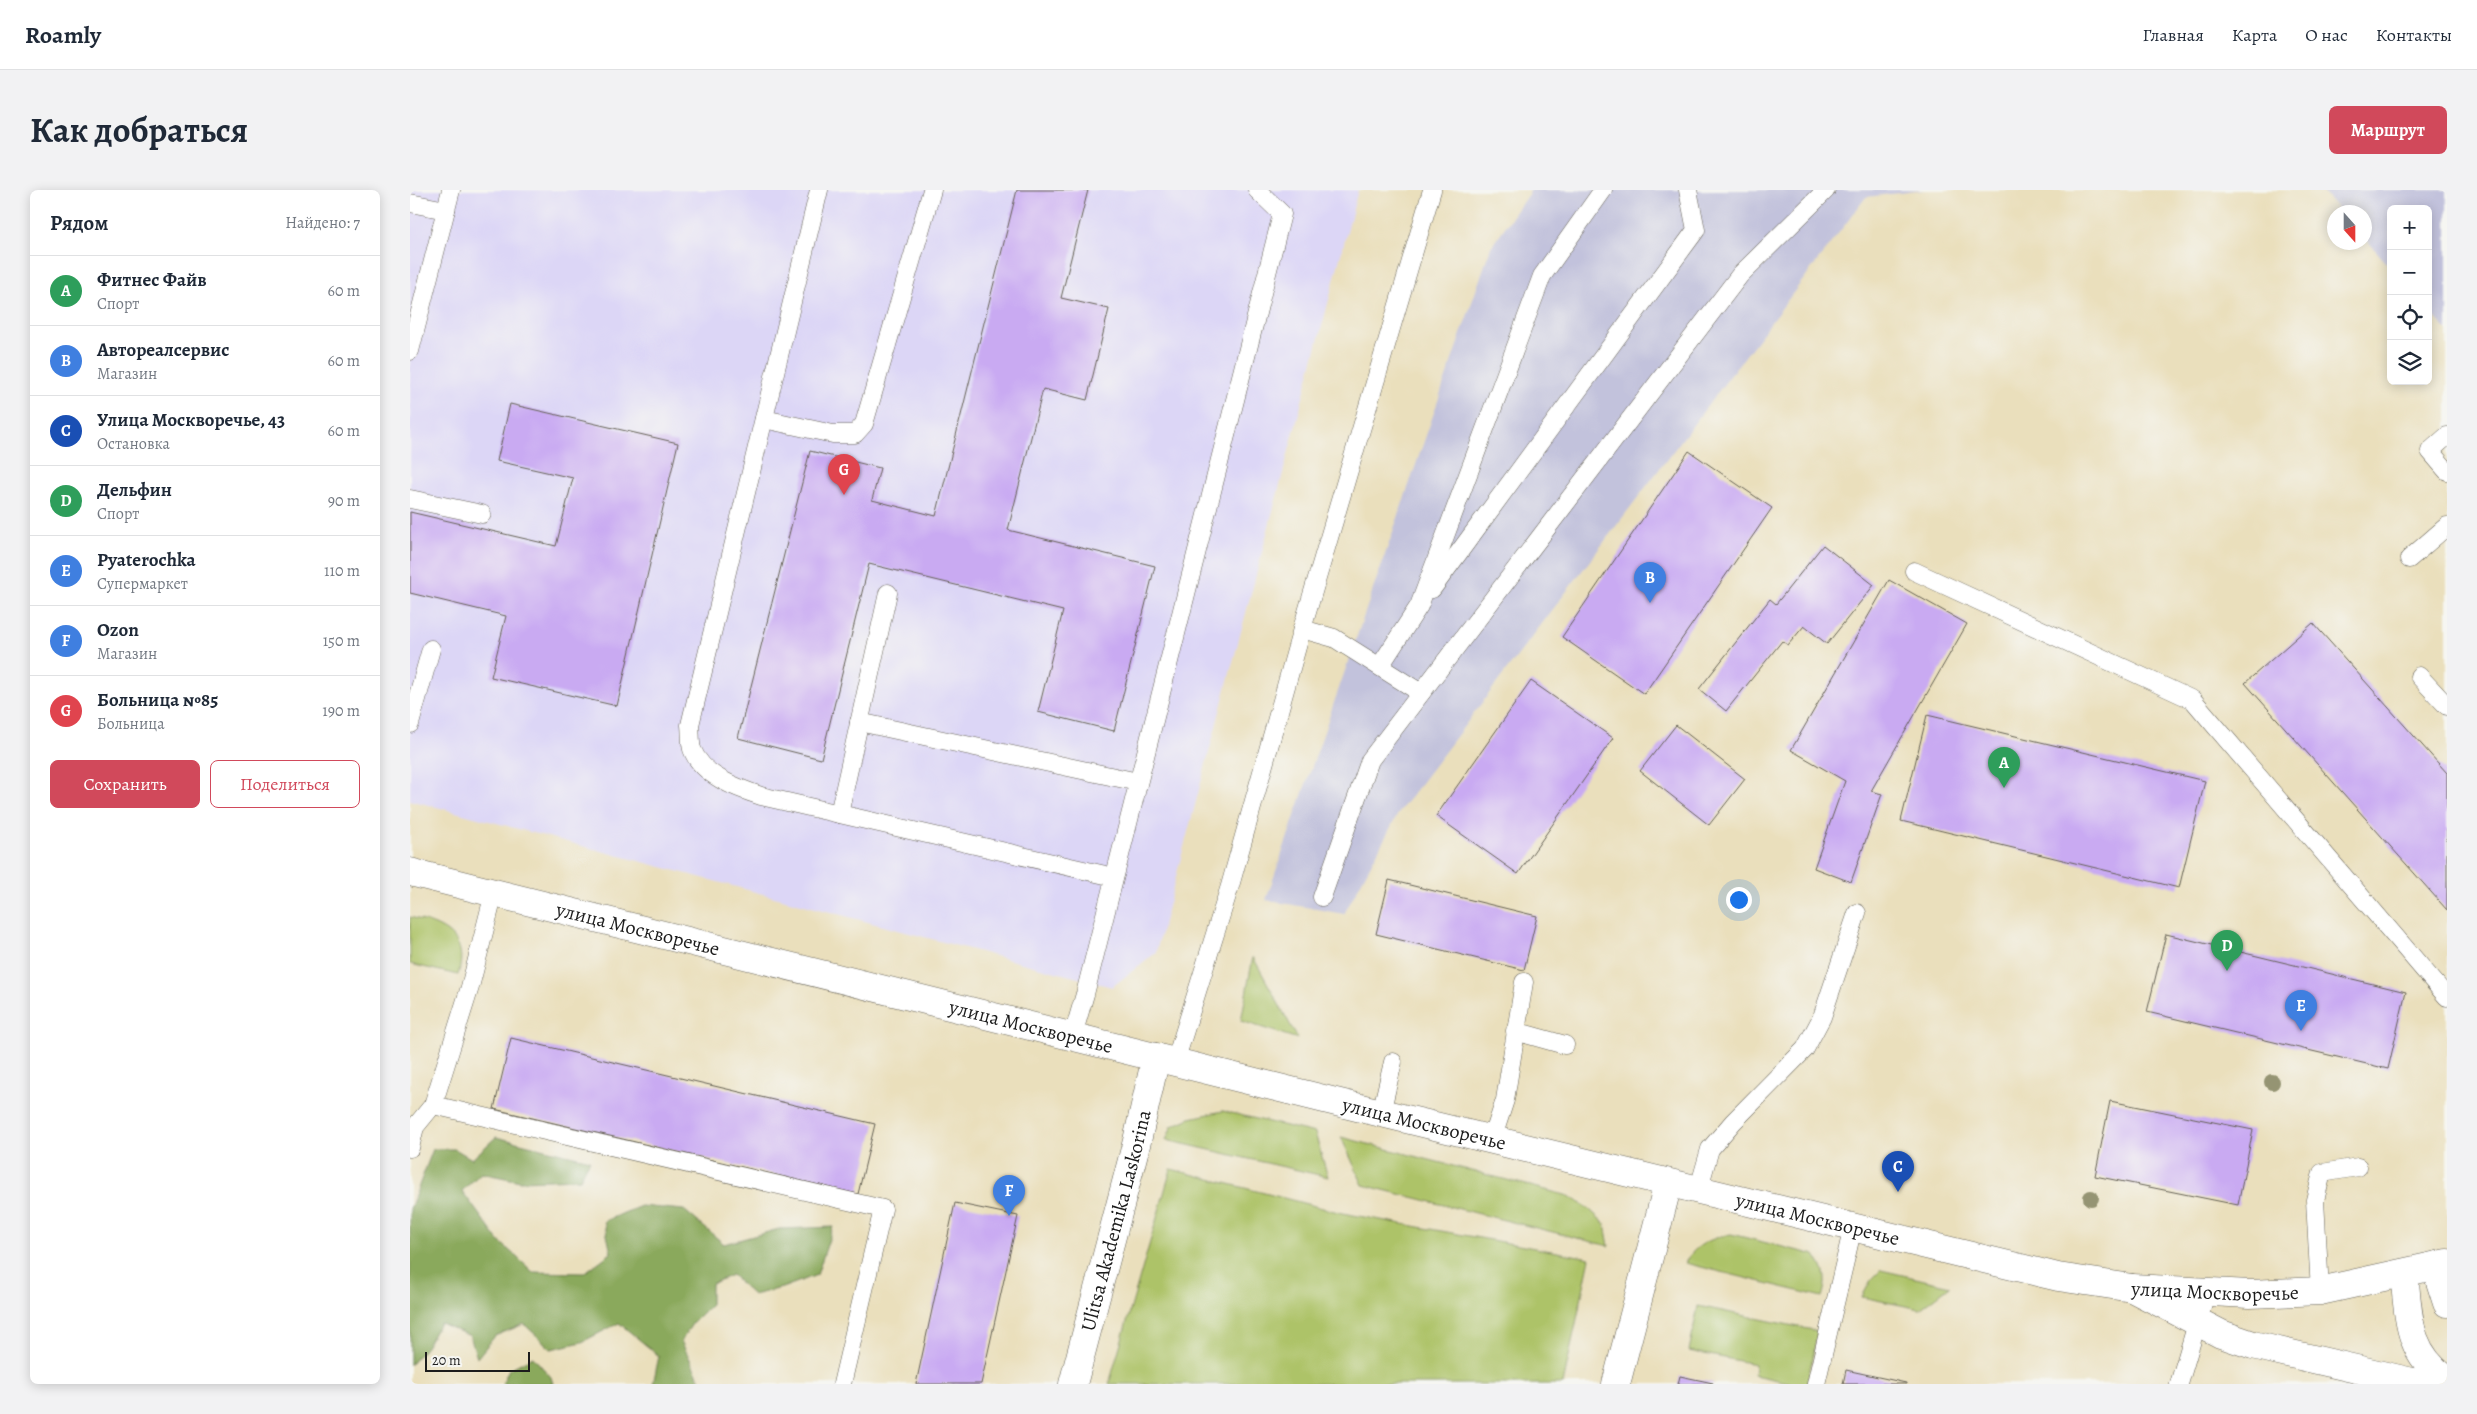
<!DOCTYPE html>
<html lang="ru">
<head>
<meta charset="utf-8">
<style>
	:root { --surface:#fff; --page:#f2f2f3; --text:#1f2937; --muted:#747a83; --line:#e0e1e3; --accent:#d1495b }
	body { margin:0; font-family:Alegreya,serif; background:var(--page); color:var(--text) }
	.controls { position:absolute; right:15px; top:15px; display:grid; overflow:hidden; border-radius:8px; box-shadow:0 2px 12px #0003 }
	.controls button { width:45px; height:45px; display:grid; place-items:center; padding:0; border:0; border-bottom:1px solid var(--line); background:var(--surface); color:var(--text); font:25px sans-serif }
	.compass { position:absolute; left:1917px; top:15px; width:45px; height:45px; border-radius:50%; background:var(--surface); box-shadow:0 2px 12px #0003; rotate:159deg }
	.scale { position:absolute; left:15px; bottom:12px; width:105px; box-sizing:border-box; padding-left:5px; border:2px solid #1c1c1c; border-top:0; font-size:14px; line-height:18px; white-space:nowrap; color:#1c1c1c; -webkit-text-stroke:4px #f6f6f2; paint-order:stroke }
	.you { position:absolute; left:1328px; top:709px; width:18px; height:18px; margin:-12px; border:4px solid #fff; border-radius:50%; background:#1a73e8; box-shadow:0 0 0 8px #1a73e833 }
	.badge { display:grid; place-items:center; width:32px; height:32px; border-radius:50%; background:var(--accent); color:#fff; font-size:16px; font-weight:700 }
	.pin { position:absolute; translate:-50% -41px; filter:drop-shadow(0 1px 2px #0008) }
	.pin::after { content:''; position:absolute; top:26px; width:18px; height:15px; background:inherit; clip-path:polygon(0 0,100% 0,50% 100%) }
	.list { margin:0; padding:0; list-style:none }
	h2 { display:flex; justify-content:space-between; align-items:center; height:65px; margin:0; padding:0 20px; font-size:21px }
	h2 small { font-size:16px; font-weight:400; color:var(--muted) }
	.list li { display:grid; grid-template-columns:32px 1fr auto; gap:15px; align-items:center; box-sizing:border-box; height:70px; padding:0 20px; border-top:1px solid var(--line) }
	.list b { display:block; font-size:19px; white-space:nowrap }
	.list p { margin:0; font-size:16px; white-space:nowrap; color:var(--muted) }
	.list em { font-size:16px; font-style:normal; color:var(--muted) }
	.actions { display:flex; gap:10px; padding:15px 20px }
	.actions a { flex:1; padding:11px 0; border:1px solid var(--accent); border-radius:8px; text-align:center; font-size:18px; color:var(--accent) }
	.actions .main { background:var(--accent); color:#fff }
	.icon { flex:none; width:28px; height:28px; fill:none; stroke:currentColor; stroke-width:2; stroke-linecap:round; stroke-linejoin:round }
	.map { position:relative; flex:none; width:2037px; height:1194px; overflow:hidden; border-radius:8px }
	header { display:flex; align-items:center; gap:30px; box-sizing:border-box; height:70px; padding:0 25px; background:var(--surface); border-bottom:1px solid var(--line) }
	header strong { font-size:24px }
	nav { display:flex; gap:28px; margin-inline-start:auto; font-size:18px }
	.intro { display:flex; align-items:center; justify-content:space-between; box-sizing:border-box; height:120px; padding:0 30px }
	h1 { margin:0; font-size:35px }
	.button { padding:12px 22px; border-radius:8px; background:var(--accent); color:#fff; font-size:18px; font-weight:700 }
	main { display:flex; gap:30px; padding:0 30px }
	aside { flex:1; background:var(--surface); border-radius:8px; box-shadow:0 2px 12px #0003 }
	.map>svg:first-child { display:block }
	.built { fill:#dcd6f6 }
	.industrial { fill:#c2c2dc }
	.green { fill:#adc368; stroke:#647042 }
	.forest { fill:#8aa95c; stroke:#53623c }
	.building { fill:#c9aaf2 }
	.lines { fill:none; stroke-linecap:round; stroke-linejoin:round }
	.lane-casing { stroke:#646054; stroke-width:19 }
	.street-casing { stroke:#646054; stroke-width:29 }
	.secondary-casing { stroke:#646054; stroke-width:29 }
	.lane { stroke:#fff; stroke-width:18 }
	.street { stroke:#fff; stroke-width:28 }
	.secondary { stroke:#fff; stroke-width:28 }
	.tree { fill:#959473 }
	.labels { text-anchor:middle; stroke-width:4; stroke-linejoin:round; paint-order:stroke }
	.street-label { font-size:20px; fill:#1c1c1c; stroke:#f6f6f2 }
</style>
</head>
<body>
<header>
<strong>Roamly</strong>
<nav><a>Главная</a><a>Карта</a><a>О нас</a><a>Контакты</a></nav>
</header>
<div class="intro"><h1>Как добраться</h1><a class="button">Маршрут</a></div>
<main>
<aside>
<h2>Рядом<small>Найдено: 7</small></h2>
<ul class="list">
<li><span class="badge" style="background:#2e9e5b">A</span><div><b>Фитнес Файв</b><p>Спорт</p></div><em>60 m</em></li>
<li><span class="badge" style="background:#3f7fe0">B</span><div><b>Автореалсервис</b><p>Магазин</p></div><em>60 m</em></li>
<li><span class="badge" style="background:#1a4fb4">C</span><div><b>Улица Москворечье, 43</b><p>Остановка</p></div><em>60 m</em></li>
<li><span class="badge" style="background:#2e9e5b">D</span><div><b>Дельфин</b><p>Спорт</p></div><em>90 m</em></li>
<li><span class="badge" style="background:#3f7fe0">E</span><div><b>Pyaterochka</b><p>Супермаркет</p></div><em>110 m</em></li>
<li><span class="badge" style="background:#3f7fe0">F</span><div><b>Ozon</b><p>Магазин</p></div><em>150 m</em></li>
<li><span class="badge" style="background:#e0444e">G</span><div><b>Больница №85</b><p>Больница</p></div><em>190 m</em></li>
</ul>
<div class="actions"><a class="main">Сохранить</a><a>Поделиться</a></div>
</aside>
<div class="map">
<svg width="2037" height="1194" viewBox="0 0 2037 1194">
	<rect width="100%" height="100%" fill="#f6f6f2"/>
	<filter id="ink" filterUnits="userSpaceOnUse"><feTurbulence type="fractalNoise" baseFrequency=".02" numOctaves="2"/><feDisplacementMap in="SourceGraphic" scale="10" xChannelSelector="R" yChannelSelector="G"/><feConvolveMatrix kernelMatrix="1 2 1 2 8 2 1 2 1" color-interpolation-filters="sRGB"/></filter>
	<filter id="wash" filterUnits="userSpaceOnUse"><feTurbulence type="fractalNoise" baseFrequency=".0096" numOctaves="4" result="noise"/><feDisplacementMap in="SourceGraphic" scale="20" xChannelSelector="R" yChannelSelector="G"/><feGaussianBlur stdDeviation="1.12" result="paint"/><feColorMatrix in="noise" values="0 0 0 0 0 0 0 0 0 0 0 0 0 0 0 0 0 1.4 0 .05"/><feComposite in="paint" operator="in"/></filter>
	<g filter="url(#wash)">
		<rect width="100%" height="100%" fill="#eadfbc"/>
		<polygon class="built" points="0,0 948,0 746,762 702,797 0,610"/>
		<g class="industrial">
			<polygon points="1121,0 1515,0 1456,7 989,622 934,724 856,710 1081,57"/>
			<polygon points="1911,0 2037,0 2037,140 2018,120 2018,19 1981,19 1981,78 1955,48 1954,22 1931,22"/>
		</g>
		<g class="green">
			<path d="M0 727C32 735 60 746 48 785L0 774Z"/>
			<polygon points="843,767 888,849 831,831"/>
			<polygon points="813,921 905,943 918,987 756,950 762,936 780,928"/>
			<polygon points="931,947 1159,1006 1179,1019 1195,1034 1199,1056 953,995"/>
			<polygon points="761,979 932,1023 1180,1068 1153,1194 699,1194"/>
			<path d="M1321 1044 1405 1065C1415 1080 1418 1089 1412 1107L1275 1073C1284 1055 1302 1048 1321 1044Z"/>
			<polygon points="1471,1080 1540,1096 1510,1119 1452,1107 1461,1090"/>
			<polygon points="1288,1116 1408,1141 1397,1194 1386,1194 1344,1185 1345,1174 1279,1161"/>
		</g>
		<g class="forest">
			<polygon points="86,947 180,970 170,989 110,991 71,983 52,1001 88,1050 123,1082 174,1083 201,1063 194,1031 231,1016 274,1020 314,1054 369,1039 423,1037 407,1085 372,1098 343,1105 322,1085 301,1094 301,1115 282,1134 271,1151 292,1194 243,1194 249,1166 209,1133 172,1152 141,1159 114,1134 85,1146 67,1168 60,1146 30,1133 16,1157 0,1175 0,1019 23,959 45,959 62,969"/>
			<polygon points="123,1167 141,1187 143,1194 92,1194 99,1179"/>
		</g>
		<g id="blocks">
			<g class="building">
				<polygon points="607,0 678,0 651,108 699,119 677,210 633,199 598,340 745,376 704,541 628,522 653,421 459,374 411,569 328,548 400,261 470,278 462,310 526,326"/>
				<polygon points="100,214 268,253 207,516 81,487 96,426 0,403 0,322 146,356 163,288 87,271"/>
				<polygon points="1279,261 1362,318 1234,504 1152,447"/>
				<polygon points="1413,355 1464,395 1417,454 1394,436 1378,455 1372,451 1316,521 1289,499 1360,409 1366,414"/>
				<polygon points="1479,390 1557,434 1461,601 1472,604 1441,692 1404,678 1435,591 1381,560"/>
				<polygon points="1903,433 2037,583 2037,720 1835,493"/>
				<polygon points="1121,491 1203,548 1108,684 1026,626"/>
				<polygon points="1517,525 1795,591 1769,698 1491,631"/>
				<polygon points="1266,535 1335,589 1299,635 1230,581"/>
				<polygon points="979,690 1127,726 1114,780 966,744"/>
				<polygon points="1756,744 1996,802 1978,879 1737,822"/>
				<polygon points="101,848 465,934 448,1004 84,919"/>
				<polygon points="1700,911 1843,940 1828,1015 1685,986"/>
				<polygon points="545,1013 608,1026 571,1194 506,1194"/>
				<polygon points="1436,1180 1496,1193 1496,1194 1433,1194"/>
				<polygon points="1270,1186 1303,1193 1303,1194 1268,1194"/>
			</g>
		</g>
	</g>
	<g filter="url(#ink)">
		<use href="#blocks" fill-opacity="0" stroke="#646054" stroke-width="1"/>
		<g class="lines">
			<g class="lane-casing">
				<g id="lane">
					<path d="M409 0 280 535C281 542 280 552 282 559 292 586 327 598 351 606L704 687"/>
					<polyline points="0,13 36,20"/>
					<polyline points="0,161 41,0"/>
					<polyline points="354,229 423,244 445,244 454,234 522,0"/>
					<polyline points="2037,246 2020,261 2037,281"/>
					<polyline points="0,309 72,324"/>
					<polyline points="1999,369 2037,336"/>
					<polyline points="1504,381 1783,510 2037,807"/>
					<polyline points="1022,399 1286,40 1278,0"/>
					<polyline points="892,439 924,448 1011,503"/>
					<polyline points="970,476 1009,416 1132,86 1193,0"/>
					<polyline points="2009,486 2037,516"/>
					<polyline points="449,532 728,592"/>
					<polyline points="0,534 21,459"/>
					<polyline points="429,624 478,403"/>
					<polyline points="912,707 960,570 1330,85 1416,0"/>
					<polyline points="1105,841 1155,855"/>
					<polyline points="663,845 675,804 872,24 847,0"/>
					<polyline points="765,872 820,696 892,439 1022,0"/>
					<polyline points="23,915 473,1019 432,1194"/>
					<polyline points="971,923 983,872"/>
					<polyline points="1082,950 1095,910 1114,792"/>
					<polyline points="0,958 5,937 23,915 60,797 84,703"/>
					<polyline points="1288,1001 1300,959 1323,932 1395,859 1412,827 1447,723"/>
					<polyline points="1910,1101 1905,1010 1912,983 1948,977"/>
					<polyline points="1406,1194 1443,1037"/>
					<polyline points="1769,1194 1796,1103"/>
				</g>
			</g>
			<g class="street-casing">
				<g id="street">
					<polyline points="2025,1076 2037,1113"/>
					<path d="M1994 1083C1999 1128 1997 1162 2037 1190"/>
					<polyline points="1722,1098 1811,1144 1843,1155 2011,1194"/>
					<path id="s1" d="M663 1194 727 951 746 867"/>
					<polyline points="1206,1194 1258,994"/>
				</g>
			</g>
			<g class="secondary-casing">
				<g id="secondary">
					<path id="s2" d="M0 682 926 912 1648 1087 1722 1098 1840 1104 1910 1101 2037 1073"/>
				</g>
			</g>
			<use href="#lane" class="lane"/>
			<use href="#street" class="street"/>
			<use href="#secondary" class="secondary"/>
		</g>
		<g class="tree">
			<circle cx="1862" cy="892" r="8"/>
			<circle cx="1681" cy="1008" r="8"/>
		</g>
	</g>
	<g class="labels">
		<g class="street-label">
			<text dy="7" stroke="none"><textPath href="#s2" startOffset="235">улица Москворечье</textPath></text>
			<text dy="7" stroke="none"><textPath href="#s2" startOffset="640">улица Москворечье</textPath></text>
			<text dy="7" stroke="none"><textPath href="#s2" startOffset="1045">улица Москворечье</textPath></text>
			<text dy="7" stroke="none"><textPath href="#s2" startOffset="1450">улица Москворечье</textPath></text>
			<text dy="7" stroke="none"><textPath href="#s1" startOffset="169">Ulitsa Akademika Laskorina</textPath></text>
			<text dy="7" stroke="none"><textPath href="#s2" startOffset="1855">улица Москворечье</textPath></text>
		</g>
	</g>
</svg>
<div class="controls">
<button>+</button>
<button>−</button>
<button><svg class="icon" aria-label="locate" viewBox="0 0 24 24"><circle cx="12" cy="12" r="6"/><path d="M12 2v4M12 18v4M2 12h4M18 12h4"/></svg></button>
<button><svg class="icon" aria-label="layers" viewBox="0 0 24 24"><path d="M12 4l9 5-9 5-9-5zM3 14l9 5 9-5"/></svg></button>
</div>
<svg class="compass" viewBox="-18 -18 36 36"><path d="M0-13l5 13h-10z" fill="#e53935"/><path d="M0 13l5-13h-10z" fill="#747a83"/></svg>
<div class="scale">20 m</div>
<div class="you"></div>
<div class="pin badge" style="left:1594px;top:598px;background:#2e9e5b">A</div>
<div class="pin badge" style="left:1240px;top:413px;background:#3f7fe0">B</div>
<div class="pin badge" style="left:1488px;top:1002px;background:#1a4fb4">C</div>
<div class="pin badge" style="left:1817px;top:781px;background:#2e9e5b">D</div>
<div class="pin badge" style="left:1891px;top:841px;background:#3f7fe0">E</div>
<div class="pin badge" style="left:599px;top:1026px;background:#3f7fe0">F</div>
<div class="pin badge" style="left:434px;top:305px;background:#e0444e">G</div>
</div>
</main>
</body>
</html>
